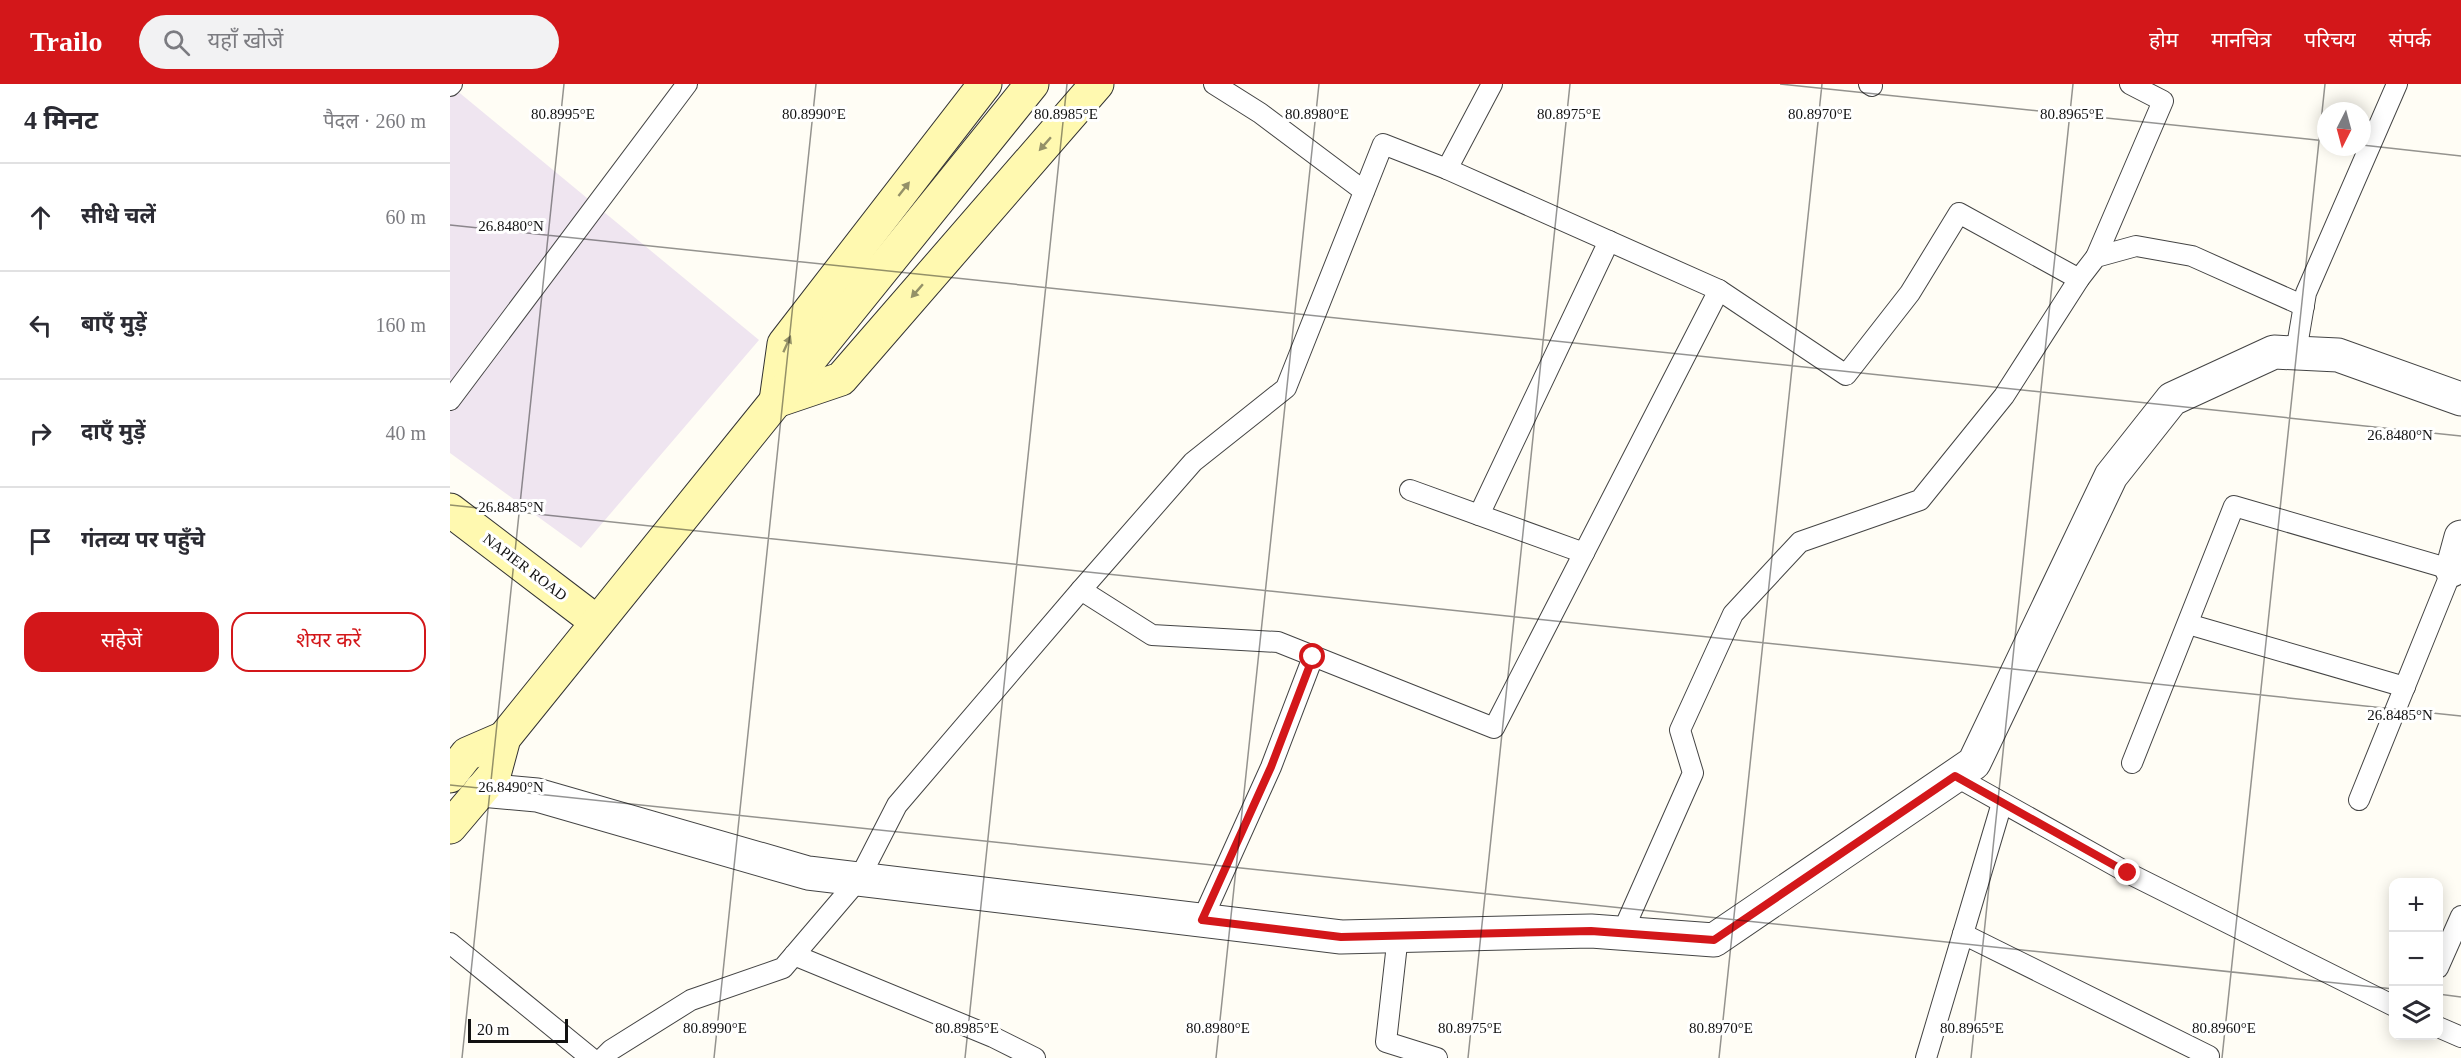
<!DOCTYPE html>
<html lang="hi">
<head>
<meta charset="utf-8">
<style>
	:root { --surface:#fff; --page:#f2f2f3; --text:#2b2b33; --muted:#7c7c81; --line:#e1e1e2; --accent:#d3171a }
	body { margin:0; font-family:"Times New Roman","Noto Sans Devanagari",serif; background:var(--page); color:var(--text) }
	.controls { position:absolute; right:18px; bottom:18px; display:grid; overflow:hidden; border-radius:12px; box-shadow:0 3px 15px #0003 }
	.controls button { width:54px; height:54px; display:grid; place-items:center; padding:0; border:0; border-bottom:2px solid var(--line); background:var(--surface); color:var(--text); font:30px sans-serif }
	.compass { position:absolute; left:1867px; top:18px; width:54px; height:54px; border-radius:50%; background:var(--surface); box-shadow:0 3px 15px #0003; rotate:186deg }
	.scale { position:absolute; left:18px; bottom:15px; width:100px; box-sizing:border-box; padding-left:6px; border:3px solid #111; border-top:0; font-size:16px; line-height:21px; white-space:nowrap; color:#111; -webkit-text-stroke:4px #fff; paint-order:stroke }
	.stop { position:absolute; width:18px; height:18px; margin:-14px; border:4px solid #d3171a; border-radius:50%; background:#fff }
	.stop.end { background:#d3171a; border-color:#fff; box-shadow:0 2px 6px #0008 }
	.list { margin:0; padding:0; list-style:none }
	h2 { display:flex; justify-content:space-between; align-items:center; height:78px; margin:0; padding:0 24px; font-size:26px }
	h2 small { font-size:20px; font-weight:400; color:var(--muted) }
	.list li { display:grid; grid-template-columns:39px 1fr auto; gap:18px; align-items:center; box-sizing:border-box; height:108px; padding:0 24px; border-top:2px solid var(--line) }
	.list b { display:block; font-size:22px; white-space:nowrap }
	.list em { font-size:20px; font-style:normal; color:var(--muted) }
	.actions { display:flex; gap:12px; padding:18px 24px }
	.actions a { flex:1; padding:14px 0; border:2px solid var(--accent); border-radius:18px; text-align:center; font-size:21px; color:var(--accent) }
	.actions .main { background:var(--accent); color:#fff }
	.icon { flex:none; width:33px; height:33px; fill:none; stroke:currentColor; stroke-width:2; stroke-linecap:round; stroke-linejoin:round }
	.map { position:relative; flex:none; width:2011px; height:974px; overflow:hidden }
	header { display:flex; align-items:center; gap:36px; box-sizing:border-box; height:84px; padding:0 30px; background:var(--accent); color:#fff }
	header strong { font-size:28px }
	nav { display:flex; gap:33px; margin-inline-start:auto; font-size:21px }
	.search { width:420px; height:54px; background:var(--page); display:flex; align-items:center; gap:15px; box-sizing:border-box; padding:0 21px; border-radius:33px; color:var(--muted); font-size:22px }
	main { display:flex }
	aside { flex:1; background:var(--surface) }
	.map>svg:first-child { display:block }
	.industrial { fill:#efe5f0 }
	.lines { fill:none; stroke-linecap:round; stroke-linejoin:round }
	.service-casing { stroke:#444; stroke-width:22 }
	.minor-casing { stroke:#444; stroke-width:35 }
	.secondary-casing { stroke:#333; stroke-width:35 }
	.service { stroke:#fff; stroke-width:20 }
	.minor { stroke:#fff; stroke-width:33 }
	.secondary { stroke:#fff9b0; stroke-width:33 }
	.oneway { fill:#949168 }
	.route { stroke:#d3171a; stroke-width:8 }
	.ticks { fill:none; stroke:#111; stroke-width:1.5; stroke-opacity:0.45 }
	.labels { text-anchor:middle; stroke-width:6; stroke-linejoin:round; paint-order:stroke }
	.street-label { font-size:15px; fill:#111; stroke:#fff }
	.ticks-label { font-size:15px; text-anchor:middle; fill:#111; stroke:#fff; stroke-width:6; stroke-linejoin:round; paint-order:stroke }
</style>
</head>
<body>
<header>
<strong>Trailo</strong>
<div class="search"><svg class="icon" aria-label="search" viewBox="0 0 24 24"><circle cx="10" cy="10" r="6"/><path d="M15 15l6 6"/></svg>यहाँ खोजें</div>
<nav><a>होम</a><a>मानचित्र</a><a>परिचय</a><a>संपर्क</a></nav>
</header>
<main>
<aside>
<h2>4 मिनट<small>पैदल · 260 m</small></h2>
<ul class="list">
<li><svg class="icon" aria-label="ahead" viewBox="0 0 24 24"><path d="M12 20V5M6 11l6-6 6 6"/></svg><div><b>सीधे चलें</b></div><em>60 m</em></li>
<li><svg class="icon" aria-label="left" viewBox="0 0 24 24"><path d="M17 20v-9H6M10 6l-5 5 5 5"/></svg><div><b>बाएँ मुड़ें</b></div><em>160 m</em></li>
<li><svg class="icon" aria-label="right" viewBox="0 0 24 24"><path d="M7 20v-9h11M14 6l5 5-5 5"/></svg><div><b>दाएँ मुड़ें</b></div><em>40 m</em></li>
<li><svg class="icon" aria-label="arrive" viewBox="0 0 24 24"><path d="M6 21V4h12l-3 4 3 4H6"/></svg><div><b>गंतव्य पर पहुँचे</b></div></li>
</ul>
<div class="actions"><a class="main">सहेजें</a><a>शेयर करें</a></div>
</aside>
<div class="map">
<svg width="2011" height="974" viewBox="0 0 2011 974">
	<rect width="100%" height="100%" fill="#fffdf5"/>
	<polygon class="industrial" points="0,1 309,256 131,464 0,369"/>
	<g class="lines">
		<g class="service-casing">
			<g id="service">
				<polyline points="764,0 810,29 914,107"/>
				<polyline points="1419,0 1422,2"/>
				<polyline points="0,2 2,0"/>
				<polyline points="997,85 1042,0"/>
				<polyline points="1646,173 1713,17 1680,0"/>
				<polyline points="1846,268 1856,209 1947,0"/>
				<polyline points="0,316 237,0"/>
				<polyline points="960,406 1134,469"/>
				<polyline points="1029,431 1159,157"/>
				<polyline points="631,506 702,551 828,558 1044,644 1269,206"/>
				<polyline points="1738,540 1955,603"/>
				<polyline points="1682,679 1784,422 2010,488"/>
				<polyline points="1505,692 1678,789 1944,922"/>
				<polyline points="1909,716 2002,486"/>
				<polyline points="752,836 821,683 863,573"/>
				<polyline points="1172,849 1243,689 1230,646 1283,530 1350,458 1470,416 1554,312 1629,195 1646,173 1686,162 1742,172 1854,222"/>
				<polyline points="1513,850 1759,972"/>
				<polyline points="948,851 936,958 987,974"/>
				<polyline points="0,859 141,974"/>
				<polyline points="344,871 543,953 585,974"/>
				<polyline points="1988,884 2011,832"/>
				<polyline points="1988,943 2011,953"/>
				<polyline points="153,974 161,966 241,916 333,884 409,795 447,721 631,506 743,378 836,304 933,60 997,85 1269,206 1396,291 1460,209 1509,129 1629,195"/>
				<polyline points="1476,974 1552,719"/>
			</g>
		</g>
		<g class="minor-casing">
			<g id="minor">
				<polyline points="2002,486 2011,453"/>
				<polyline points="31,706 87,711 358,789 891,853 1141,847 1264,856 1524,679 1661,392 1722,315 1824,268 1888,271 2011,315"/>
			</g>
		</g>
		<g class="secondary-casing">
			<g id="secondary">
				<polyline points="535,0 334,260 326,317 391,295 647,0"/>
				<polyline points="0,426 147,538"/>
				<polyline points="0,692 17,670 54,654"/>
				<polyline points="0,743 44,691 54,654 582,0"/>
			</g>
		</g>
		<use href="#service" class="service"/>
		<use href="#minor" class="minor"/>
		<use href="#secondary" class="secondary"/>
	</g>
	<defs><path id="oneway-solid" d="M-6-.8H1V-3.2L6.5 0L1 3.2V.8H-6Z" transform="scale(1.5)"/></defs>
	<g class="oneway">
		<use href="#oneway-solid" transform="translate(595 60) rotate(131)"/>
		<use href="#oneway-solid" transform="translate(454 105) rotate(-52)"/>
		<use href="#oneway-solid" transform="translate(467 207) rotate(131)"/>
		<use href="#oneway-solid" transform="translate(337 260) rotate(-66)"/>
	</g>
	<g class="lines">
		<polyline class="route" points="863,573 821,683 752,836 891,853 1141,847 1264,856 1505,692 1678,789"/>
	</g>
	<path class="ticks" d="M1330 0 1876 57M1912 61 2011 72M0 141 2011 352M0 421 2011 632M0 701 1944 905M1988 910 2011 913M12 974 114 0M264 974 366 0M515 974 617 0M766 974 869 0M1018 974 1120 0M1269 974 1372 0M1521 974 1623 0M1772 974 1875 0"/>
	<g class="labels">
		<g class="street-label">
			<text transform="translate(75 483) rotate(37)" y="5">NAPIER ROAD</text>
		</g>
	</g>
	<g class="ticks-label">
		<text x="113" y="35">80.8995°E</text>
		<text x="364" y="35">80.8990°E</text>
		<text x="616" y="35">80.8985°E</text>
		<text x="867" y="35">80.8980°E</text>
		<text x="1119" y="35">80.8975°E</text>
		<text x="1370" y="35">80.8970°E</text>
		<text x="1622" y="35">80.8965°E</text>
		<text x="61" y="147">26.8480°N</text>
		<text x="1950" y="356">26.8480°N</text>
		<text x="61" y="428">26.8485°N</text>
		<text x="1950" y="636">26.8485°N</text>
		<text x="61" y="708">26.8490°N</text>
		<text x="265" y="949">80.8990°E</text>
		<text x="517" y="949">80.8985°E</text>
		<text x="768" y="949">80.8980°E</text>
		<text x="1020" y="949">80.8975°E</text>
		<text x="1271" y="949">80.8970°E</text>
		<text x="1522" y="949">80.8965°E</text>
		<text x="1774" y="949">80.8960°E</text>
	</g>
</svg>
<div class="controls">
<button>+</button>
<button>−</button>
<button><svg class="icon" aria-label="layers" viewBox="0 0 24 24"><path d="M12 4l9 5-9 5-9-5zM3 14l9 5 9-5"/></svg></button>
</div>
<svg class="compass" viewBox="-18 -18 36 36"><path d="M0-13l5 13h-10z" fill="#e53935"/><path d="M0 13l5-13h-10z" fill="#7c7c81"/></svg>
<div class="scale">20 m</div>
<div class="stop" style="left:863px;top:573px"></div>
<div class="stop end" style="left:1678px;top:789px"></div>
</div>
</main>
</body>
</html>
